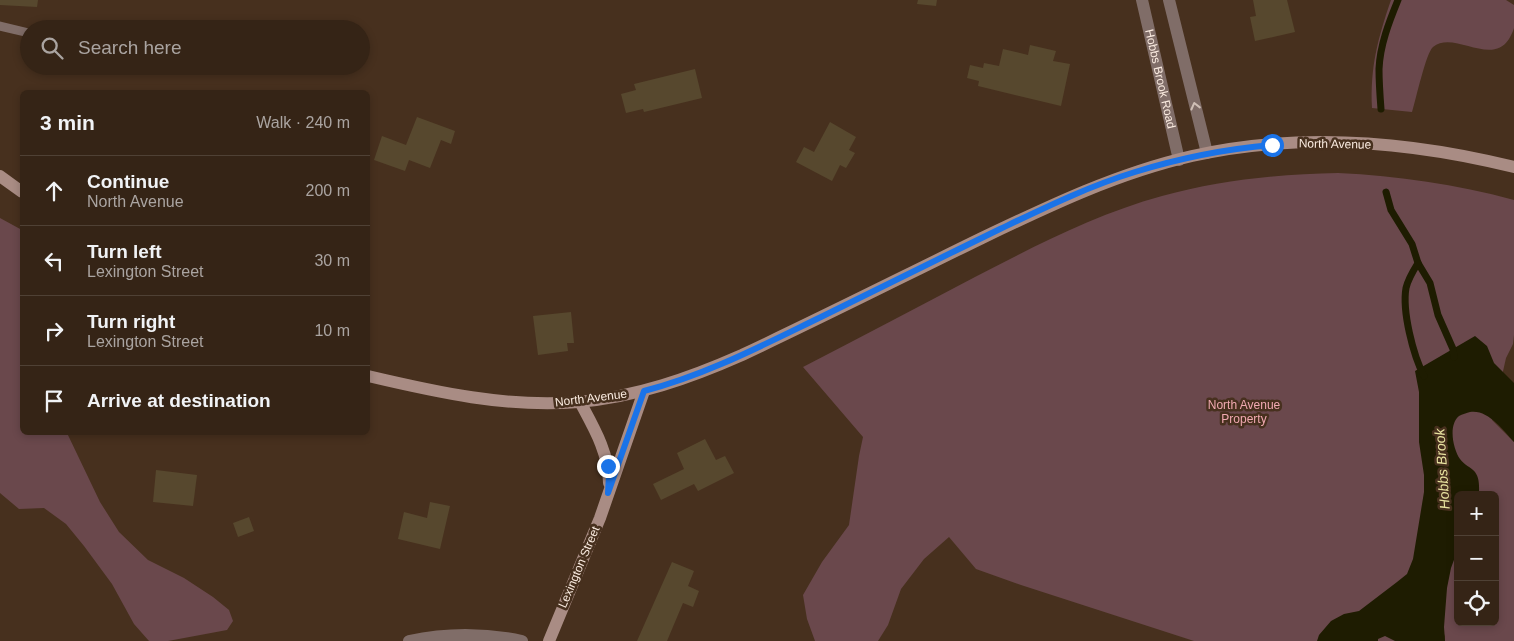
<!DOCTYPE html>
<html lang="en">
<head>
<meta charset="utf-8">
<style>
	:root { --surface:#352416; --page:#403023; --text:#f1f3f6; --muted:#aaa4a1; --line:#4f4135 }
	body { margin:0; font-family:Arial,sans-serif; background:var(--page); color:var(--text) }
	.controls { position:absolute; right:15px; bottom:15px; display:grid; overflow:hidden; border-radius:8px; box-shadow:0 2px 8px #0003 }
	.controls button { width:45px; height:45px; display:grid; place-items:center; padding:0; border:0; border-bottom:1px solid var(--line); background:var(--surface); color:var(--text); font:25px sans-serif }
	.stop { position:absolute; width:15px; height:15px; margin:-11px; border:4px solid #1a73e8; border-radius:50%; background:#fff }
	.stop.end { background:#1a73e8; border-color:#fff; box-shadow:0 1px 5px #0008 }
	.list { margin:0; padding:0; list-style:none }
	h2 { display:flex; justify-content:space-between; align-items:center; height:65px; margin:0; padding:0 20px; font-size:21px }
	h2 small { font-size:16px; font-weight:400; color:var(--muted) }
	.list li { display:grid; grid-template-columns:32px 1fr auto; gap:15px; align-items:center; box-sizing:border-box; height:70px; padding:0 20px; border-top:1px solid var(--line) }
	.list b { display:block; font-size:19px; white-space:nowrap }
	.list p { margin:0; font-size:16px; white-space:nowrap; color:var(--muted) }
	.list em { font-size:16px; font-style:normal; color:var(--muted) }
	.icon { flex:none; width:28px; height:28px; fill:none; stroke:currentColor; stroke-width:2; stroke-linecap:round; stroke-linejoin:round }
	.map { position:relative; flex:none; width:1514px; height:641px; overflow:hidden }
	.search { position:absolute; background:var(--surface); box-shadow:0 2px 8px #0003; left:20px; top:20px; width:350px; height:55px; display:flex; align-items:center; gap:12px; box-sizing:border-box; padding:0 18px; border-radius:28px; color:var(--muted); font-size:19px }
	.panel { position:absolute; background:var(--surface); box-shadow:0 2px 8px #0003; left:20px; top:90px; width:350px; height:345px; border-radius:8px }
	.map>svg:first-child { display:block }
	.green { fill:#6a484c; fill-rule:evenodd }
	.water { fill:#1e1c01 }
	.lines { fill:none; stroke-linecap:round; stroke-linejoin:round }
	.stream { stroke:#1e1c01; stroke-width:7 }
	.building { fill:#57482e }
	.lane { stroke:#806d68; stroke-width:9 }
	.street { stroke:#806d68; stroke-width:12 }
	.secondary { stroke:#a98c84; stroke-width:12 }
	.oneway { stroke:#cfbfb6 }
	.route { stroke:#1a73e8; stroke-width:6 }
	.labels { text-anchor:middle; stroke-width:5; stroke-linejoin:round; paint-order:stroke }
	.street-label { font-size:12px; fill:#faebe0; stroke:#47301e }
	.park-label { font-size:12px; fill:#f0a8b0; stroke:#47301e }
	.water-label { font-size:14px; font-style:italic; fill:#e9e3a0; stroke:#47301e }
</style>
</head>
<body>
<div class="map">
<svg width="1514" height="641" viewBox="0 0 1514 641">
	<rect width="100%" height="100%" fill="#47301e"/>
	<g class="green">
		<path d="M1391 0H1506L1514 5C1514 13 1514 21 1514 28 1513 32 1511 35 1509 39 1491 67 1454 30 1433 47 1426 53 1416 99 1412 112L1372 108C1370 67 1378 38 1391 0Z"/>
		<path d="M1338 173C1399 176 1455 184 1514 200V335L1513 344 1506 358 1492 420 1514 442V641H1445V634L1442 641H1194L1021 585 976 569 949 537 924 559 901 589 888 625 878 641H815L807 619 803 595 822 562 849 525 859 456 863 437 803 367C861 337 918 307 975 277 1035 246 1096 214 1162 196 1220 180 1279 174 1338 173ZM1479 485V495H1495V622H1458V495H1475Z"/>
		<polygon points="0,218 22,230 22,432 67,433 100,502 119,532 148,560 184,578 213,597 229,610 233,621 227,630 168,641 149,641 134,624 112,584 84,546 66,524 44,508 19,509 0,493"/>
	</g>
	<path class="water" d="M1475 336 1487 346 1494 363 1514 383V442C1503 430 1488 409 1470 412 1467 413 1462 414 1459 416 1448 425 1453 449 1460 459 1464 465 1471 467 1475 472 1480 479 1479 487 1479 495H1458V549L1451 568 1447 588 1444 627 1445 641H1395L1385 636 1378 639V641H1317L1319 635 1331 621 1344 614 1359 611 1397 582 1407 574 1413 559 1424 492V475L1419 442V392L1415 371Z"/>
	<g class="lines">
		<g class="stream">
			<path d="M1381 109C1380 96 1379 82 1379 69 1380 45 1389 22 1398 0"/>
			<polyline points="1386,192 1391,210 1412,244 1418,263 1430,283 1438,315 1453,349 1454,357"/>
			<path d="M1418 263C1413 271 1408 279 1406 288 1402 311 1413 355 1424 376"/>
		</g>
	</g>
	<g class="building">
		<polygon points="0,0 38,0 37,7 0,5"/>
		<polygon points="918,0 937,0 936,6 917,4"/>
		<polygon points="1253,0 1287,0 1295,32 1255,41 1250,17 1256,16"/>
		<polygon points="1030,45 1056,51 1053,61 1070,64 1061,106 978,86 979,81 967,78 970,65 983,68 984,63 999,66 1003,49 1028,55"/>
		<polygon points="695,69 702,98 644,112 643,109 626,113 621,94 636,90 634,84"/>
		<polygon points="417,117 455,131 451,144 441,140 430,168 409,160 405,171 374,160 382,136 406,145"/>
		<polygon points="830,122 856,137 849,150 855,153 846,168 840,165 832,181 796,162 804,147 814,152"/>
		<polygon points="571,312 574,343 567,343 568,351 538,355 533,316"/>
		<polygon points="705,439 716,460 725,456 734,473 698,491 694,484 661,500 653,484 684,469 677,453"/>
		<polygon points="156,470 197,475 193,506 153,502"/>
		<polygon points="430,502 450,506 440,549 398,539 404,512 427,518"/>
		<polygon points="249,517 254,531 238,537 233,523"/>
		<polygon points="672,562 694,571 688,586 699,591 693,607 683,603 667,641 637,641"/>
	</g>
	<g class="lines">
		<polyline class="lane" points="0,26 29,33"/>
		<g class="street">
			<path id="s1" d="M1142 0 1179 160"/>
			<polyline points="1169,0 1207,153"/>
			<path d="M409 641C446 633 485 633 522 641"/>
		</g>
		<g class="secondary">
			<polyline points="0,176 22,192"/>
			<path d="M368 376C436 392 507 408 578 402 636 397 690 378 742 355 823 317 902 277 982 238 1051 205 1118 173 1192 156 1298 132 1409 141 1514 167"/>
			<path d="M580 402C594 428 609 453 609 483"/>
			<polyline points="549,641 600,518 644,391"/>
		</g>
	</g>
	<defs><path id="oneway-chevron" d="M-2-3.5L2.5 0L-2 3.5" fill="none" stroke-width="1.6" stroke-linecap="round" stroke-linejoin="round" transform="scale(1.25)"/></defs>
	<use class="oneway" href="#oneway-chevron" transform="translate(1195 106) rotate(-104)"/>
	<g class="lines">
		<path class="route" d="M608 466 609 475 608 493 644 391C706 375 763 345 821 317 880 288 940 258 1000 229 1044 208 1089 186 1135 172 1180 158 1226 149 1272 145"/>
	</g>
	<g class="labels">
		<g class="street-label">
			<text dy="4" stroke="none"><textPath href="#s1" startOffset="81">Hobbs Brook Road</textPath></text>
			<text transform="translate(1335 144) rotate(1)" y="4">North Avenue</text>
			<text transform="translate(591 398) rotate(-7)" y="4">North Avenue</text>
			<text transform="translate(579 567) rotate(-67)" y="4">Lexington Street</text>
		</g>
		<g class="park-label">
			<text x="1244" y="409">North Avenue<tspan x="1244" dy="14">Property</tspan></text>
		</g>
		<g class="water-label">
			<text transform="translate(1442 469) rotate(-94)" y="5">Hobbs Brook</text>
		</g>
	</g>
</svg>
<div class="controls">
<button>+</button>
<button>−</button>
<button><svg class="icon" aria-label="locate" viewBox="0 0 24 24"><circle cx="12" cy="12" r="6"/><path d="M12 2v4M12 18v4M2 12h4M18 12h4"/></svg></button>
</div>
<div class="stop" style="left:1272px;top:145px"></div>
<div class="stop end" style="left:608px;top:466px"></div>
<div class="search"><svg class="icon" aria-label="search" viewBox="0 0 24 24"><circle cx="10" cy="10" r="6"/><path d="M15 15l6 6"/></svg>Search here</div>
<section class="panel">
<h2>3 min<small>Walk · 240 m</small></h2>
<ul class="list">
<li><svg class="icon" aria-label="ahead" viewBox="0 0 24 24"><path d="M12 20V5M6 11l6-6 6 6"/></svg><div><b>Continue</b><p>North Avenue</p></div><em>200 m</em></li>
<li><svg class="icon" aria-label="left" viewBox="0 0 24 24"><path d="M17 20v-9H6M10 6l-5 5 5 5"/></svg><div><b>Turn left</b><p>Lexington Street</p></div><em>30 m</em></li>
<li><svg class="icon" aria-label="right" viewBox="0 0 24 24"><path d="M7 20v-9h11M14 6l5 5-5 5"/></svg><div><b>Turn right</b><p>Lexington Street</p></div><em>10 m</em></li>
<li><svg class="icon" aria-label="arrive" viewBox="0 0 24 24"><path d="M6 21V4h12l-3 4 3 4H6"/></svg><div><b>Arrive at destination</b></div></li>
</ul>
</section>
</div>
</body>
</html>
